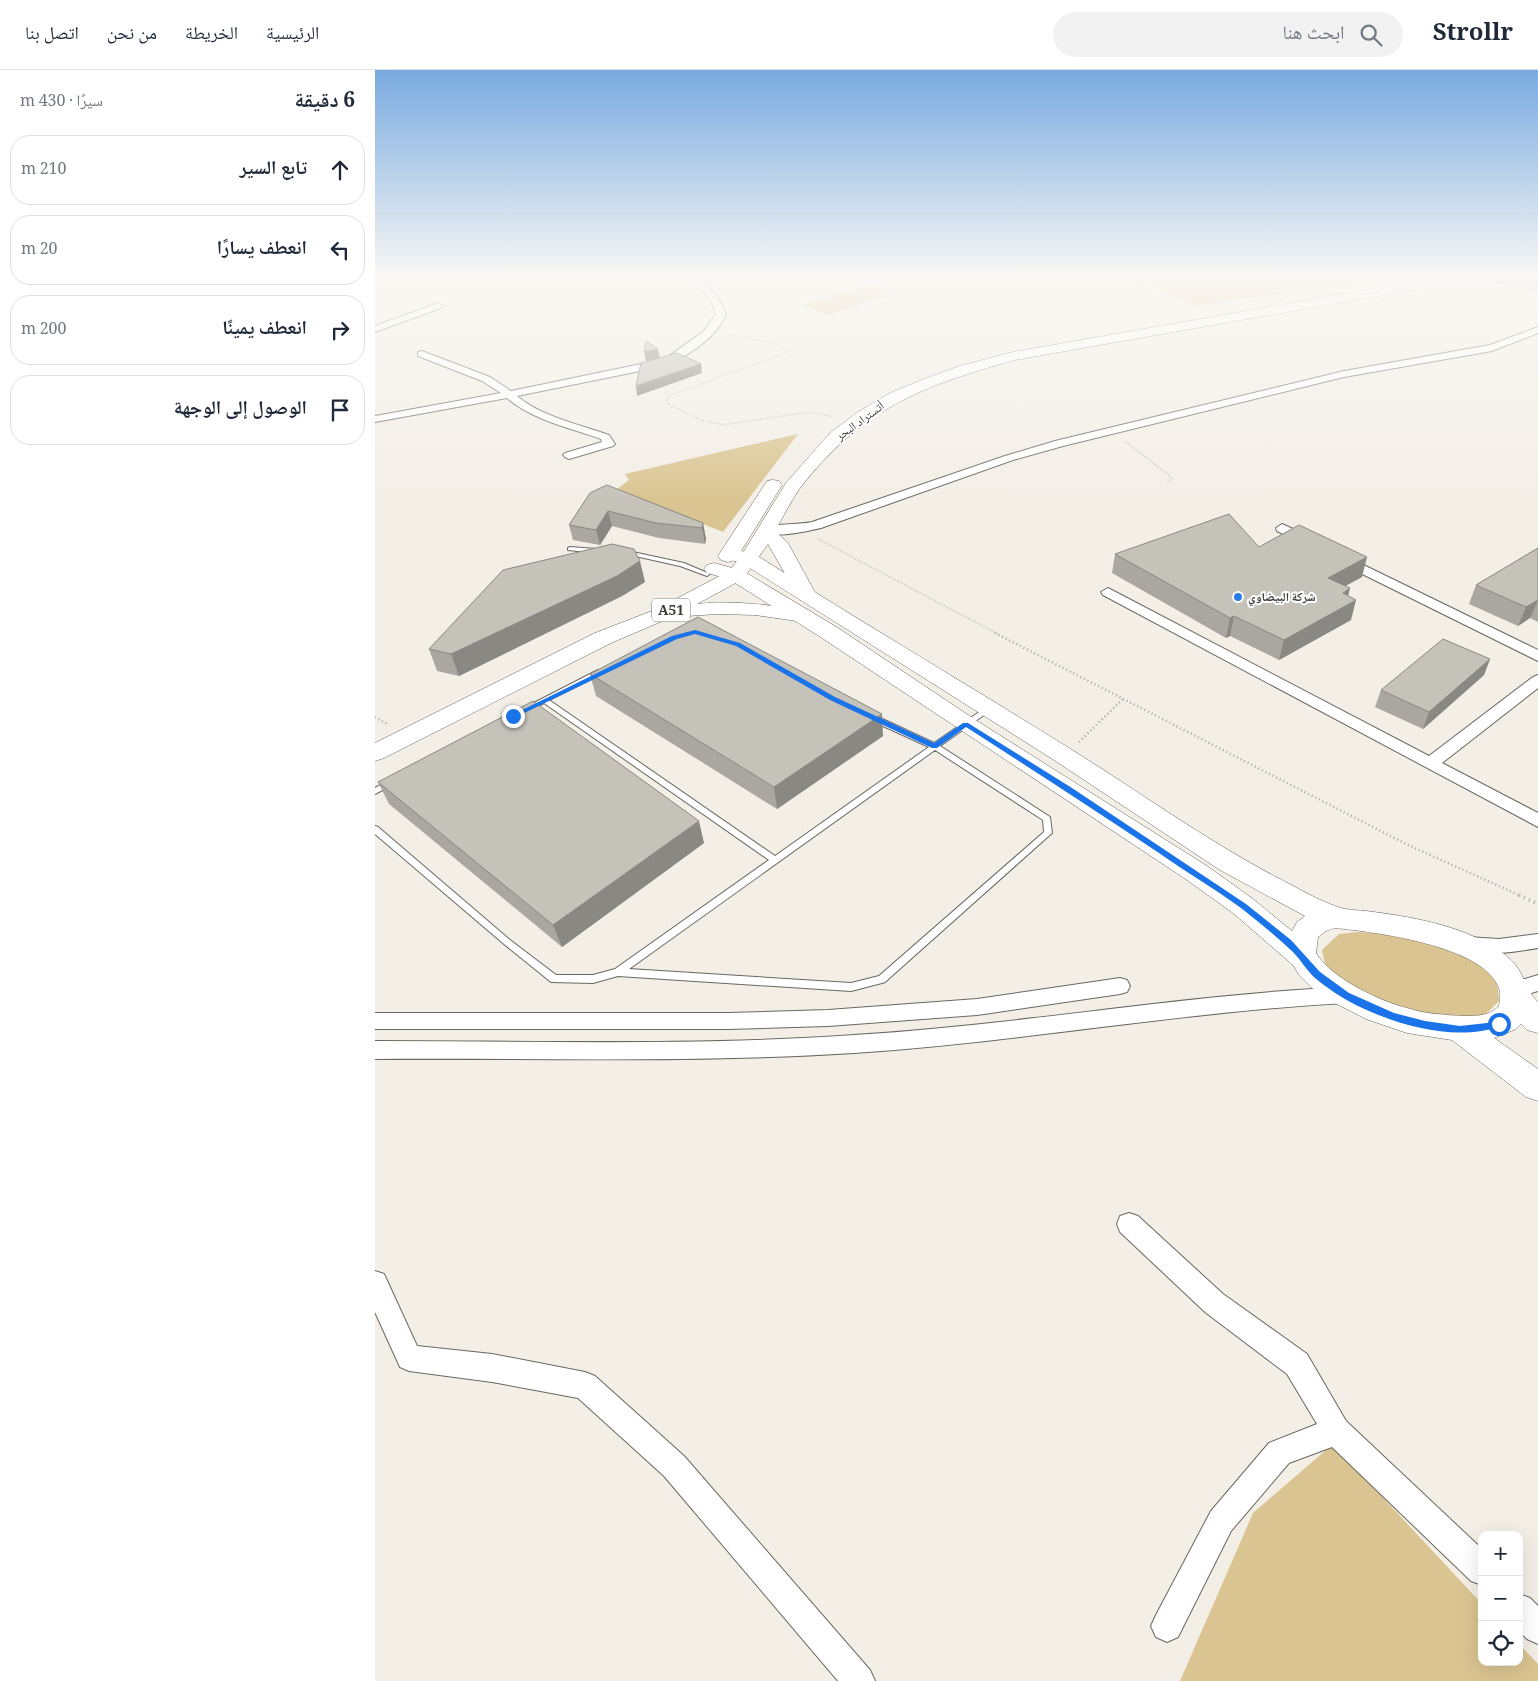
<!DOCTYPE html>
<html lang="ar">
<head>
<meta charset="utf-8">
<style>
	:root { --surface:#fff; --page:#f2f2f3; --text:#1f2937; --muted:#747a83; --line:#e0e1e3 }
	body { margin:0; font-family:Georgia,"Noto Naskh Arabic",serif; background:var(--page); color:var(--text); direction:rtl }
	.controls { position:absolute; right:15px; bottom:15px; display:grid; overflow:hidden; border-radius:10px; box-shadow:0 5px 20px #0002 }
	.controls button { width:45px; height:45px; display:grid; place-items:center; padding:0; border:0; border-bottom:1px solid var(--line); background:var(--surface); color:var(--text); font:25px sans-serif }
	.stop { position:absolute; width:15px; height:15px; margin:-11px; border:4px solid #1a73e8; border-radius:50%; background:#fff }
	.stop.end { background:#1a73e8; border-color:#fff; box-shadow:0 1px 5px #0008 }
	.list { margin:0; padding:0; list-style:none }
	h2 { display:flex; justify-content:space-between; align-items:center; height:65px; margin:0; padding:0 20px; font-size:21px }
	h2 small { font-size:16px; font-weight:400; color:var(--muted) }
	.list li { display:grid; grid-template-columns:32px 1fr auto; gap:15px; align-items:center; box-sizing:border-box; height:70px; margin:0 10px 10px; padding:0 10px; border:1px solid var(--line); border-radius:20px }
	.list b { display:block; font-size:19px; white-space:nowrap }
	.list em { font-size:16px; font-style:normal; color:var(--muted) }
	.icon { flex:none; width:28px; height:28px; fill:none; stroke:currentColor; stroke-width:2; stroke-linecap:round; stroke-linejoin:round }
	.map { position:relative; flex:none; width:1163px; height:1611px; overflow:hidden; direction:ltr }
	header { display:flex; align-items:center; gap:30px; box-sizing:border-box; height:70px; padding:0 25px; background:var(--surface); border-bottom:1px solid var(--line) }
	header strong { font-size:24px }
	nav { display:flex; gap:28px; margin-inline-start:auto; font-size:18px }
	.search { width:350px; height:45px; background:var(--page); display:flex; align-items:center; gap:12px; box-sizing:border-box; padding:0 18px; border-radius:28px; color:var(--muted); font-size:19px }
	main { display:flex }
	aside { flex:1; background:var(--surface) }
	.map>svg:first-child { display:block }
	.green { fill:#dac491 }
	.lines { fill:none; stroke-linecap:round; stroke-linejoin:round }
	.river { fill:#749cd5; fill-rule:evenodd }
	.lane-casing { stroke:#6a6760; stroke-width:2 }
	.street-casing { stroke:#6a6760; stroke-width:2 }
	.primary-casing { stroke:#6a6760; stroke-width:1 }
	.highway-casing { stroke:#6a6760; stroke-width:1 }
	.path-far2 { stroke:#a5a39d; stroke-width:2; stroke-dasharray:0.5 2; stroke-linecap:butt }
	.path-far1 { stroke:#a5a39d; stroke-width:2.5; stroke-dasharray:1 3; stroke-linecap:butt }
	.path { stroke:#a5a39d; stroke-width:4; stroke-dasharray:1 4.5; stroke-linecap:butt }
	.lane { fill:#fff; fill-rule:evenodd }
	.street { fill:#fff; fill-rule:evenodd }
	.primary { fill:#fff; fill-rule:evenodd }
	.highway { fill:#fff; fill-rule:evenodd }
	.wall { fill:#a9a7a0 }
	.shaded-wall { fill:#8a8882 }
	.building { fill:#c5c2ba; stroke:#8a8882 }
	.route { fill:#1a73e8 }
	.poi-dot { fill:#2b7be6; stroke:#fff; stroke-width:2 }
	.labels { text-anchor:middle; stroke-width:4; stroke-linejoin:round; paint-order:stroke }
	.far-street-label { font-size:12px; fill:#3d3c39; stroke:#fff }
	.far-poi-label { font-size:12px; font-weight:bold; fill:#3d3c39; stroke:#fff; text-anchor:start }
	.shield { fill:#fff; stroke:#777674; stroke-width:1 }
	.shield-label { font-size:14px; font-weight:bold; fill:#3d3c39 }
</style>
</head>
<body>
<header>
<strong>Strollr</strong>
<div class="search"><svg class="icon" aria-label="search" viewBox="0 0 24 24"><circle cx="10" cy="10" r="6"/><path d="M15 15l6 6"/></svg>ابحث هنا</div>
<nav><a>الرئيسية</a><a>الخريطة</a><a>من نحن</a><a>اتصل بنا</a></nav>
</header>
<main>
<div class="map">
<svg width="1163" height="1611" viewBox="0 0 1163 1611">
	<rect width="100%" height="100%" fill="#f3efe7"/>
	<g class="green">
		<polygon points="776,206 1023,206 822,236 762,213"/>
		<polygon points="495,214 521,223 452,245 426,235"/>
		<polygon points="423,364 348,462 242,419 254,410 250,404"/>
		<polygon points="982,862 1039,866 1101,889 1122,909 1124,931 1109,946 1077,949 1011,933 952,905 947,880 964,864"/>
		<polygon points="958,1374 1107,1534 1107,1592 1144,1592 1144,1574 1163,1594 1163,1611 805,1611 878,1443"/>
	</g>
	<g class="lines">
		<polygon class="river" points="1094,206 1141,206 1163,210 1163,220 1103,211 1097,210"/>
		<g class="lane-casing">
			<g id="lane">
				<polygon points="195,477 222,479 225,481 222,483 193,480 193,478"/>
				<polygon points="253,481 309,493 335,504 332,506 305,496 251,484 251,482"/>
				<path d="M223 600H226L230 602 174 630 400 786 554 677 495 650 494 648 495 646H501L559 673 613 636 617 638 616 640 565 676 675 747 677 763 510 912 507 913 476 921 243 906 218 913 176 912 129 874 0 764V756L3 757 135 870 181 905H218L240 899 394 790 169 633 156 640H150L149 638ZM560 680 668 750 669 762 504 906 476 913 254 899Z"/>
				<polygon points="16,709 20,712 19,714 0,724 0,718"/>
			</g>
		</g>
		<g class="street-casing">
			<g id="street">
				<path d="M315 206H324L343 228 351 244C341 270 305 292 280 298L142 326C165 346 206 355 234 365L240 374 238 376 194 389 190 387 188 385 190 383 227 372 226 369C195 358 157 350 132 328L0 352V346L126 323 107 311 43 286V282L47 281 115 307 136 321 290 289 329 261 341 244 336 231Z"/>
				<polygon points="63,233 68,236 66,238 0,262 0,256"/>
				<path d="M1163 257V263L1117 281 969 307 688 376 638 390 446 458C433 461 395 470 387 460 393 453 425 455 437 452L630 386 680 371 969 301 1115 275Z"/>
				<polygon points="907,454 940,469 942,472 940,475 930,475 902,461 901,458"/>
				<polygon points="966,484 1163,580 1163,591 961,491 959,488 961,485"/>
				<polygon points="733,518 1054,686 1158,607 1163,605 1163,618 1067,693 1163,743 1163,757 728,525 726,522"/>
				<path d="M1163 864V878C1138 882 1110 887 1085 879L1082 874 1085 869 1092 867 1124 869Z"/>
				<polygon points="1163,905 1163,921 1140,928 1133,926 1130,920 1133,914"/>
				<polygon points="745,908 752,910 755,916 752,922 745,924 602,945 453,956 353,959 0,959 0,943 353,943 453,940 602,929"/>
				<path d="M971 917 978 919 981 925 978 931 971 933C806 942 644 972 479 983 320 993 160 988 0 989V971C160 971 320 976 479 965 644 955 806 925 971 917Z"/>
				<polygon points="754,1143 763,1146 848,1224 932,1284 971,1351 1107,1479 1107,1515 1096,1511 957,1377 914,1393 856,1461 803,1567 792,1572 781,1567 776,1556 781,1545 836,1441 894,1373 942,1354 912,1304 830,1242 745,1162 742,1154 745,1146"/>
				<polygon points="0,1201 9,1204 42,1276 117,1284 210,1302 220,1306 309,1386 495,1600 500,1611 463,1611 289,1406 203,1328 117,1312 34,1301 25,1297 0,1242"/>
				<polygon points="1144,1524 1155,1528 1163,1536 1163,1574 1152,1569 1144,1561"/>
			</g>
		</g>
		<g class="primary-casing">
			<path id="primary" d="M356 478 381 485C484 551 590 613 694 678 763 721 829 769 901 807 921 817 942 830 963 837 974 841 988 840 999 842 1043 848 1093 857 1129 884 1150 899 1149 919 1163 932V963L1152 960 1146 954 1141 959 1119 968 1163 999V1031L1151 1027 1077 970 1032 963 991 949 954 930 937 918 924 905 918 895 858 843 812 810 447 568 354 509 332 503 329 499 332 495 339 493 368 501 463 558 599 649 832 796 878 829 917 861 922 852 930 846 845 800 679 690 367 493 349 488 346 484 349 480ZM960 858C999 862 1108 875 1124 918 1126 924 1125 930 1124 936 1115 946 1102 946 1089 946 1070 945 1050 944 1032 938 1004 931 956 908 941 883L943 867 951 861Z"/>
		</g>
		<g class="highway-casing">
			<g id="highway">
				<path d="M1070 206H1099L1093 210 640 290C546 316 487 339 425 418 416 431 408 447 400 461L413 473 442 526 439 530 432 532 425 530 393 474 368 509 322 534C359 530 393 535 429 540L436 542 440 546 436 550 429 552 380 545 342 544 297 547 236 573 9 688 0 691V673L220 563 282 539 354 501 366 486 411 413 455 363 483 342 515 323 549 309 585 296 638 282Z"/>
				<polygon points="398,410 404,411 407,415 363,486 360,490 353,492 346,490 343,486 392,411"/>
			</g>
		</g>
		<g class="path-far2">
			<polyline points="352,264 396,273 412,281 409,284 295,325 292,329 293,334 326,350 347,355 435,342 459,347"/>
			<polyline points="750,371 796,407 797,409 792,413"/>
			<polyline points="443,469 623,564"/>
		</g>
		<g class="path-far1">
			<polyline points="620,563 1031,774 1146,826"/>
			<polyline points="0,647 14,655"/>
			<polyline points="704,672 748,629"/>
		</g>
		<polyline class="path" points="1144,825 1163,834"/>
		<use href="#lane" class="lane"/>
		<use href="#street" class="street"/>
		<use href="#primary" class="primary"/>
		<use href="#highway" class="highway"/>
	</g>
	<g class="wall">
		<polygon points="215,423 328,453 331,469 330,474 284,468 237,456 225,475 198,470 194,455"/>
		<polygon points="884,477 987,507 970,516 975,518 973,526 976,550 904,590 855,566 851,568 737,503 740,484"/>
		<polygon points="1163,478 1163,552 1155,548 1143,556 1094,534 1101,515"/>
		<polygon points="270,512 247,526 84,606 62,601 54,579"/>
		<polygon points="1115,589 1109,605 1048,659 1000,637 1006,620"/>
		<polygon points="215,604 508,666 402,739 221,626"/>
		<polygon points="3,712 329,773 187,877 14,734"/>
	</g>
	<g class="shaded-wall">
		<polygon points="283,279 285,288 271,291 269,282"/>
		<polygon points="326,294 327,303 262,326 261,316"/>
		<polygon points="233,441 237,456 225,475 221,460"/>
		<polygon points="328,453 331,469 330,474 327,458"/>
		<polygon points="992,487 987,507 948,528 953,508"/>
		<polygon points="265,491 270,512 247,526 84,606 76,584"/>
		<polygon points="975,518 970,536 981,530 976,550 904,590 909,570 968,523"/>
		<polygon points="1163,530 1155,548 1143,556 1151,537"/>
		<polygon points="859,546 855,566 851,568 855,548"/>
		<polygon points="1115,589 1109,605 1048,659 1054,642"/>
		<polygon points="507,644 508,666 402,739 399,717"/>
		<polygon points="324,751 329,773 187,877 178,855"/>
	</g>
	<g class="building">
		<polygon points="271,271 283,279 269,282"/>
		<polygon points="302,283 326,294 261,316 266,293"/>
		<polygon points="232,415 328,453 327,458 281,453 233,441 221,460 194,455 215,423"/>
		<polygon points="854,444 884,477 924,455 992,487 953,508 975,518 968,523 981,530 909,570 859,546 855,548 740,484"/>
		<polygon points="237,474 259,479 265,491 242,506 76,584 54,579 128,500"/>
		<polygon points="1163,478 1163,530 1151,537 1101,515"/>
		<polygon points="323,547 507,644 399,717 215,604"/>
		<polygon points="1068,569 1115,589 1054,642 1006,620"/>
		<polygon points="158,631 324,751 178,855 3,712"/>
	</g>
	<linearGradient id="sky" x2="0" y2="1"><stop stop-color="#79aae0"/><stop offset="0.48" stop-color="#faf8f4"/><stop offset="1" stop-color="#faf8f4" stop-opacity="0"/></linearGradient>
	<rect width="1163" height="432" fill="url(#sky)"/>
	<path class="route" d="M320 560 365 573 460 627 559 673 588 653H593L697 718 871 834 916 870 945 902 974 923 1019 943 1050 951 1085 956 1112 953 1124 950 1129 954 1127 956C1080 972 1024 956 981 935 967 928 952 918 940 908 932 901 926 890 918 882 902 867 884 852 866 838 840 819 811 802 784 783 720 740 656 699 591 657L562 678H557L455 630 361 576 320 564 302 569 141 647 135 646 297 566Z"/>
	<circle class="poi-dot" cx="863" cy="527" r="5"/>
	<g class="labels">
		<g class="far-street-label">
			<text transform="translate(485 351) rotate(-36)" y="4">أتستراد البحر</text>
		</g>
		<g class="far-poi-label">
			<text x="873" y="531">شركة البيضاوي</text>
		</g>
		<rect class="shield" x="277" y="528.5" width="38" height="23" rx="4"/>
		<g class="shield-label">
			<text x="296" y="545">A51</text>
		</g>
	</g>
</svg>
<div class="controls">
<button>+</button>
<button>−</button>
<button><svg class="icon" aria-label="locate" viewBox="0 0 24 24"><circle cx="12" cy="12" r="6"/><path d="M12 2v4M12 18v4M2 12h4M18 12h4"/></svg></button>
</div>
<div class="stop" style="left:1124px;top:954px"></div>
<div class="stop end" style="left:138px;top:646px"></div>
</div>
<aside>
<h2>6 دقيقة<small>سيرًا · 430 m</small></h2>
<ul class="list">
<li><svg class="icon" aria-label="ahead" viewBox="0 0 24 24"><path d="M12 20V5M6 11l6-6 6 6"/></svg><div><b>تابع السير</b></div><em>210 m</em></li>
<li><svg class="icon" aria-label="left" viewBox="0 0 24 24"><path d="M17 20v-9H6M10 6l-5 5 5 5"/></svg><div><b>انعطف يسارًا</b></div><em>20 m</em></li>
<li><svg class="icon" aria-label="right" viewBox="0 0 24 24"><path d="M7 20v-9h11M14 6l5 5-5 5"/></svg><div><b>انعطف يمينًا</b></div><em>200 m</em></li>
<li><svg class="icon" aria-label="arrive" viewBox="0 0 24 24"><path d="M6 21V4h12l-3 4 3 4H6"/></svg><div><b>الوصول إلى الوجهة</b></div></li>
</ul>
</aside>
</main>
</body>
</html>
